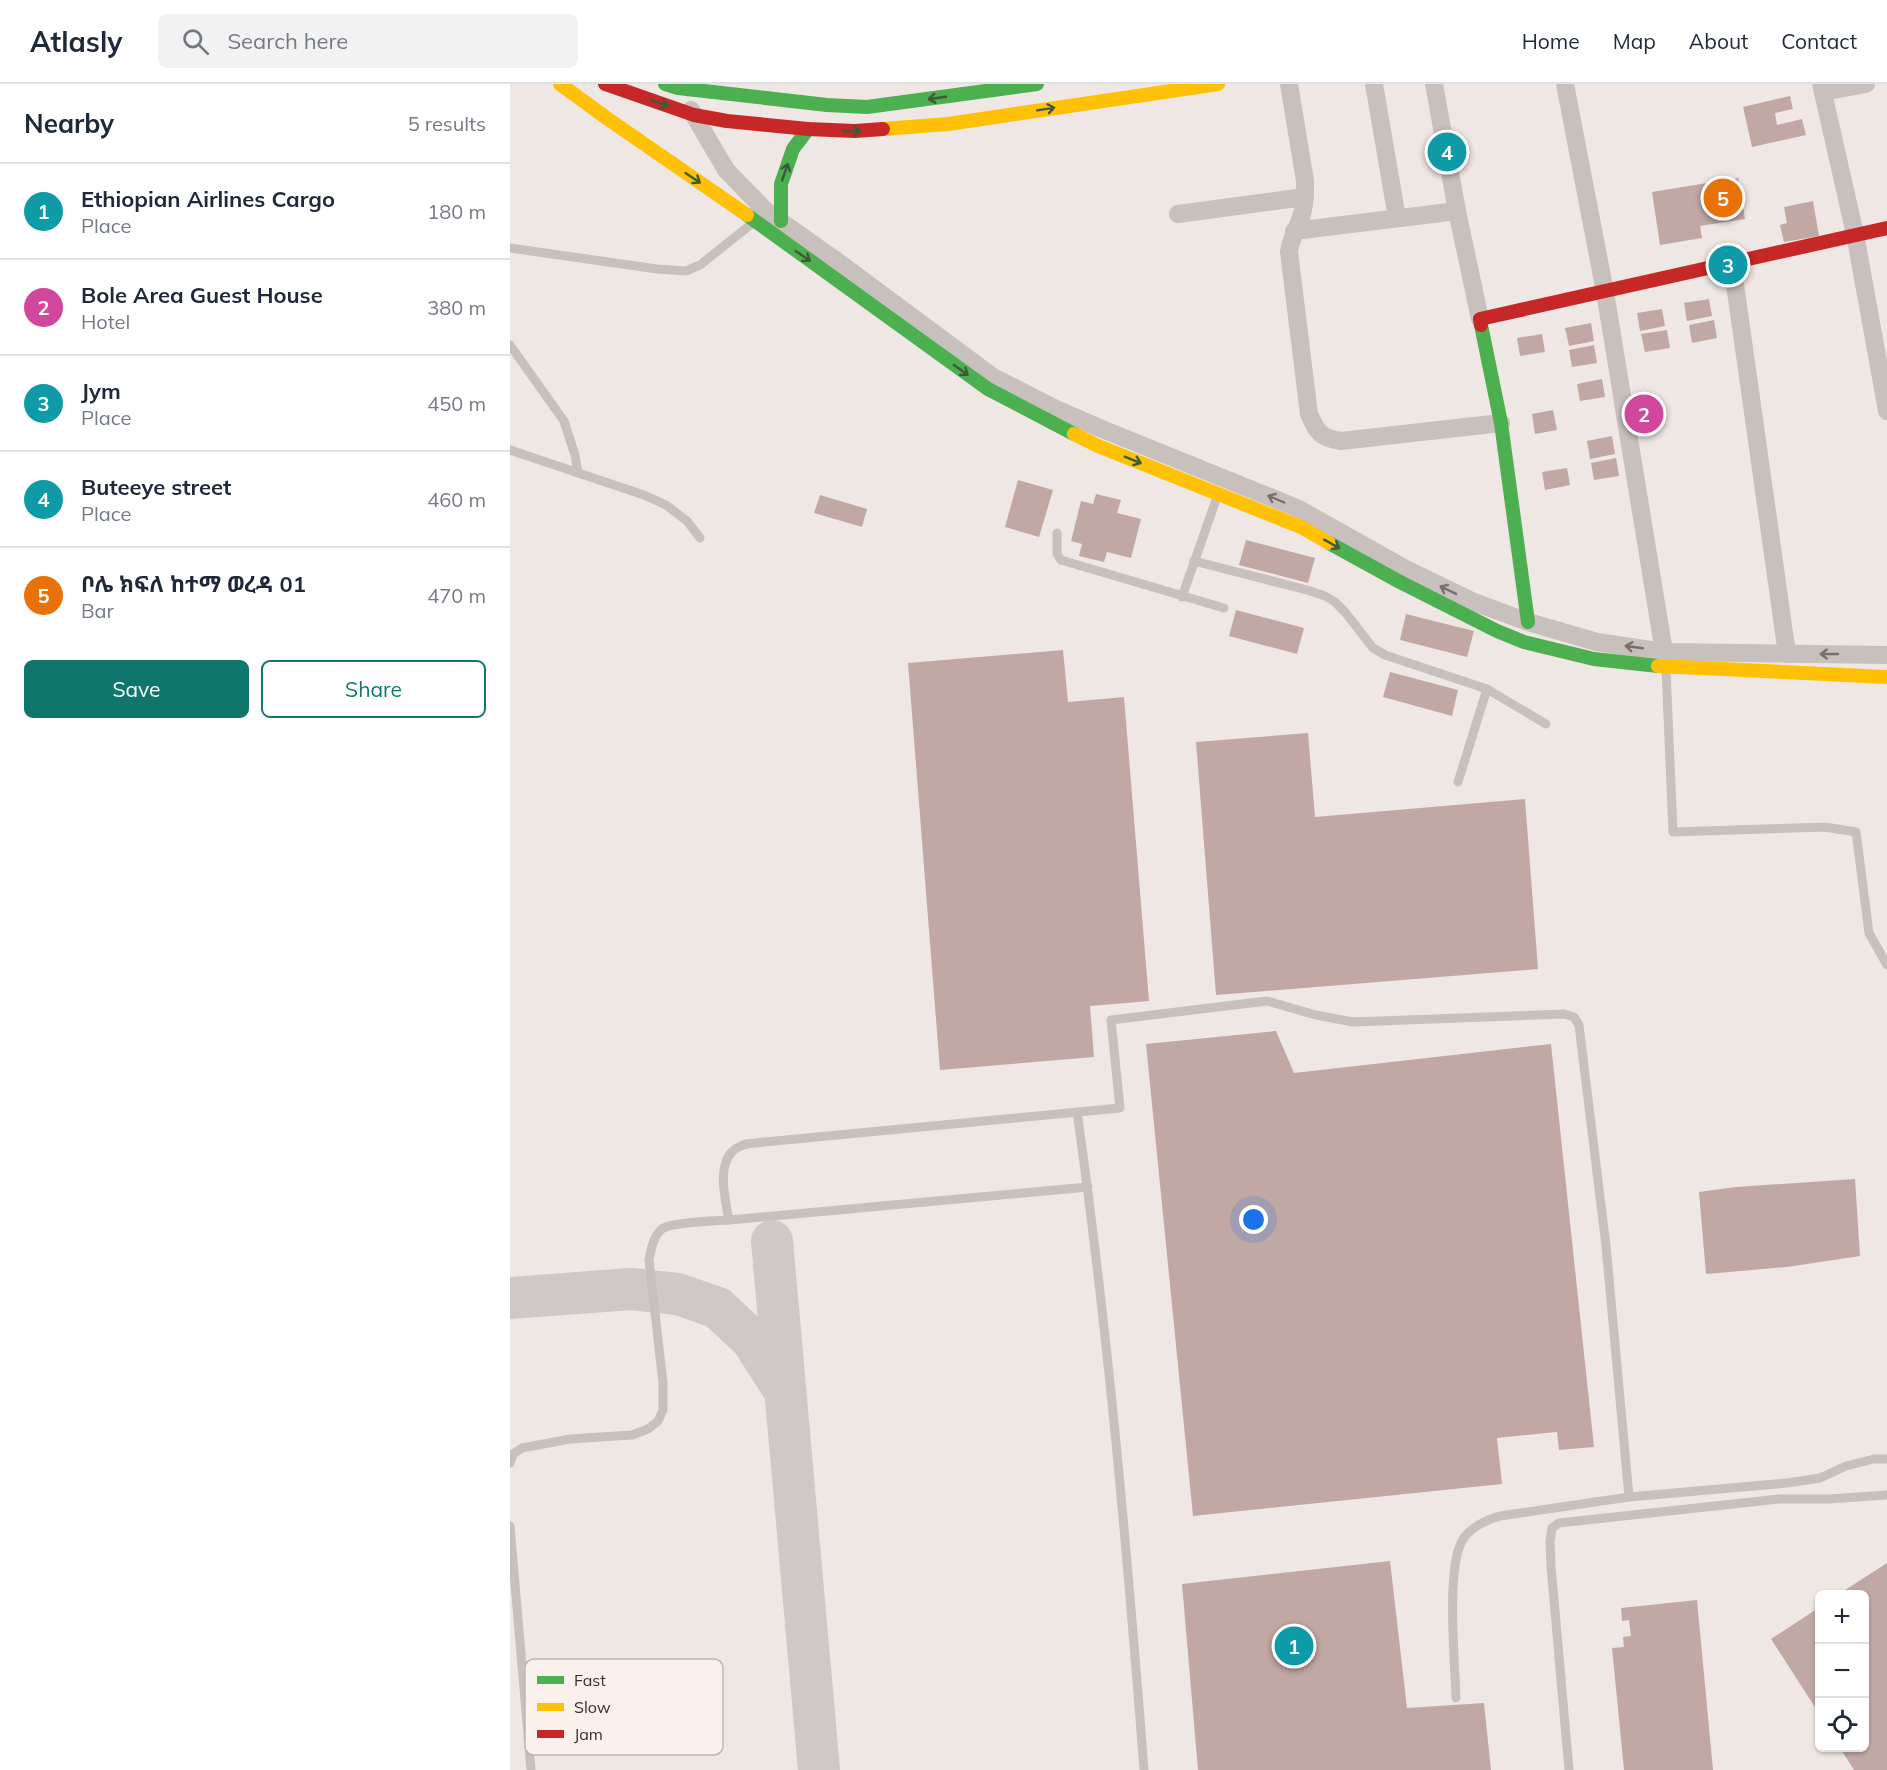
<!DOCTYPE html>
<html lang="en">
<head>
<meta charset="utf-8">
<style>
	:root { --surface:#fff; --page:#f2f2f3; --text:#1f2937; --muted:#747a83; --line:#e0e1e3; --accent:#0f766e }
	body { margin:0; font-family:Mulish,"Noto Sans Ethiopic",sans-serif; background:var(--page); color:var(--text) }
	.controls { position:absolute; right:18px; bottom:18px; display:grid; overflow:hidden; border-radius:9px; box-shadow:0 2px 4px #0004 }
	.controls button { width:54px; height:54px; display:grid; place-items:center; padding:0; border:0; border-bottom:2px solid var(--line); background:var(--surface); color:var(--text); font:30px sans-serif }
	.you { position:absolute; left:744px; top:1136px; width:21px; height:21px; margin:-15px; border:4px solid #fff; border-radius:50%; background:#1a73e8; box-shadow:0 0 0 9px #1a73e833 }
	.badge { display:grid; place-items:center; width:39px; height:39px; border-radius:50%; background:var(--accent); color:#fff; font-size:20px; font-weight:700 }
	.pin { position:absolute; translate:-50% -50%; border:3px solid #fff; box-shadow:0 2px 6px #0006 }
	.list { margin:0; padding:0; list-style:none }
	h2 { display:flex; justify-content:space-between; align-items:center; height:78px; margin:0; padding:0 24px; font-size:26px }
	h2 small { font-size:20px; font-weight:400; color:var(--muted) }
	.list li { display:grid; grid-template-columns:39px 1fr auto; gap:18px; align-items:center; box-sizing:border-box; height:96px; padding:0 24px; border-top:2px solid var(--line) }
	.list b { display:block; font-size:22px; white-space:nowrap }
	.list p { margin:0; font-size:20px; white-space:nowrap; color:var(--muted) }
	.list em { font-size:20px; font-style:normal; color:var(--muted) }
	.actions { display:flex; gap:12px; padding:18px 24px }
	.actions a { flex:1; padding:14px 0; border:2px solid var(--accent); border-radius:9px; text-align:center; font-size:21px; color:var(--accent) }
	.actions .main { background:var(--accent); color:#fff }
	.icon { flex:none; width:33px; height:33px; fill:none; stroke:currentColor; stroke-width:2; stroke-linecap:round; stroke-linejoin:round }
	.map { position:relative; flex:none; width:1377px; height:1686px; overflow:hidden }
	header { display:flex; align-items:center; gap:36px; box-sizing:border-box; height:84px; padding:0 30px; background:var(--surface); border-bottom:2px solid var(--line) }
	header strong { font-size:28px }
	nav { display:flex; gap:33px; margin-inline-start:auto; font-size:21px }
	.search { width:420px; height:54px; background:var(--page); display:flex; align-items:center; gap:15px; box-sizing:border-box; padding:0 21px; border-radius:9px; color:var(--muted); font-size:22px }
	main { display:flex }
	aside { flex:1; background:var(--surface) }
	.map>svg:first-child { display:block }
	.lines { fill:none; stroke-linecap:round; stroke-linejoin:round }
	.taxiway { stroke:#d0c8c6; stroke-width:42 }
	.building { fill:#c2a8a5 }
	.lane { stroke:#c8c0bd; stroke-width:9 }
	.street { stroke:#c8c0bd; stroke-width:18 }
	.fast { stroke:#4caf50; stroke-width:14 }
	.slow { stroke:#ffc107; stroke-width:14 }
	.jam { stroke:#c62828; stroke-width:14 }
	.oneway { stroke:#405a37 }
	.oneway2 { stroke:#7a6f6c }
	.key { fill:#faf1ec; stroke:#c0b6b2; stroke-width:1.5 }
	.key-label { font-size:16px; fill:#3a2c2a }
</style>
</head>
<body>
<header>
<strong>Atlasly</strong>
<div class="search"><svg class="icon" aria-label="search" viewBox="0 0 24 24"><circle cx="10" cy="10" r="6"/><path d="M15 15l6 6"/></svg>Search here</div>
<nav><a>Home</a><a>Map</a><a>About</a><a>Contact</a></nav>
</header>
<main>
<aside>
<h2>Nearby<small>5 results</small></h2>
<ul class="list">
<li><span class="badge" style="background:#0f9aa8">1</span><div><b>Ethiopian Airlines Cargo</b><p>Place</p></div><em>180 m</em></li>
<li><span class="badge" style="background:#d1479c">2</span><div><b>Bole Area Guest House</b><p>Hotel</p></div><em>380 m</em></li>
<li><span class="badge" style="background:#0f9aa8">3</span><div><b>Jym</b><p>Place</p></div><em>450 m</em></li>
<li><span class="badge" style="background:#0f9aa8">4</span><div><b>Buteeye street</b><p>Place</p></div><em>460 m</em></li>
<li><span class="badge" style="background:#e8710a">5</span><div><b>ቦሌ ክፍለ ከተማ ወረዳ 01</b><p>Bar</p></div><em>470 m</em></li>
</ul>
<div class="actions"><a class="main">Save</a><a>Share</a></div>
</aside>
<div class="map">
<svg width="1377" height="1686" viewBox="0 0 1377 1686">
	<rect width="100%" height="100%" fill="#efe7e4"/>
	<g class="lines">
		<g class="taxiway">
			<polyline points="262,1157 309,1686"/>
			<polyline points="0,1214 121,1205 168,1210 208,1224 242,1256 272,1303"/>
		</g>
	</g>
	<g class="building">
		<polygon points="1280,12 1283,25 1265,29 1267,41 1292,35 1296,51 1242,63 1233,23"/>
		<polygon points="1228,94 1235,135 1190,142 1192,154 1150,161 1142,108"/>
		<polygon points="1303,117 1309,152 1274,158 1270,141 1277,139 1274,123"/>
		<polygon points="1199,215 1202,232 1177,237 1174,219"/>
		<polygon points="1152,225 1155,242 1130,247 1127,229"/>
		<polygon points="1204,236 1207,254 1182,259 1179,241"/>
		<polygon points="1081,239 1084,257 1059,262 1055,244"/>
		<polygon points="1157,246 1160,264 1135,268 1131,250"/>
		<polygon points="1032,250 1035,268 1010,272 1007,254"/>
		<polygon points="1084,261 1087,279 1062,283 1059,266"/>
		<polygon points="1092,295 1095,313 1070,317 1067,300"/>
		<polygon points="1043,326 1047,346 1025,350 1022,330"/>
		<polygon points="1102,352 1105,370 1080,375 1077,357"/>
		<polygon points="1106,374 1109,392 1084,396 1081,379"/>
		<polygon points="1057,384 1060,401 1035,406 1032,388"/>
		<polygon points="508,396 543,406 529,453 495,443"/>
		<polygon points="586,410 611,416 607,429 631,435 621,474 597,468 594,478 569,472 572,460 561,457 571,417 583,420"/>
		<polygon points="310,411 357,425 352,443 304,429"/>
		<polygon points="736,456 805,474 798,499 729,481"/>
		<polygon points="726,526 794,544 787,570 719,552"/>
		<polygon points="896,530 964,547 957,573 890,556"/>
		<polygon points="553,566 558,618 614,613 639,917 580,922 584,973 430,986 398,579"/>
		<polygon points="880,588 948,606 942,632 873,613"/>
		<polygon points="798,649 805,733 1015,715 1028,885 706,911 686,658"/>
		<polygon points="766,947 784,989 1041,960 1084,1363 1049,1366 1047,1348 987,1354 992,1400 683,1432 636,960"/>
		<polygon points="1345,1095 1350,1172 1277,1183 1196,1190 1189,1108 1226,1103"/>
		<polygon points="880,1477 897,1624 974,1619 981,1686 688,1686 672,1500"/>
		<polygon points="1377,1479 1377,1686 1344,1686 1330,1664 1354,1664 1354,1510 1329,1510"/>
		<polygon points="1187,1516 1203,1686 1114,1686 1102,1564 1114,1563 1113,1553 1121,1552 1119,1536 1112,1537 1111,1524"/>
		<polygon points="1310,1523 1310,1631 1261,1555"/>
	</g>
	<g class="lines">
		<g class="lane">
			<polyline points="0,164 147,185 176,187 190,181 244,138"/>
			<polyline points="0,261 54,337 65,371 68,389"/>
			<polyline points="0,366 134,411 156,421 177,437 190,454"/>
			<polyline points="547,449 547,470 551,476 714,524"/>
			<polyline points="684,477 797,506 815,512 825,518 835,528 863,564 875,571 977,605 1036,640"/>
			<polyline points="672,513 708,410"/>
			<polyline points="1156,585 1163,748 1315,743 1346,748 1359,849 1377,881"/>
			<polyline points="948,698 977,605"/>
			<path d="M567 1028C598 1246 617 1466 634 1686"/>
			<polyline points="219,1136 578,1103"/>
			<path d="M0 1379 3 1370 12 1364 60 1355 122 1351 138 1345 148 1337 153 1326V1299L139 1176C141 1166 143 1152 152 1145 161 1138 205 1137 219 1136 215 1115 204 1072 231 1062 235 1060 240 1059 245 1059L610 1024 601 936 757 917 806 931 843 938 1054 930 1064 933 1069 941 1096 1162 1119 1413"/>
			<polyline points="0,1442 21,1686"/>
			<path d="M946 1614C945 1578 936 1486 952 1457 960 1443 976 1436 990 1432L1119 1413 1277 1399 1310 1394 1336 1382 1364 1375H1377"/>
			<polyline points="1059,1686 1041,1482 1040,1457 1042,1444 1049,1439 1269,1415 1318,1415 1377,1411"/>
		</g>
		<g class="street">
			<path d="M779 0 795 97C795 106 795 117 793 126 790 141 781 152 779 168L799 330C807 348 810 354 831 357L991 339"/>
			<polyline points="864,0 887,134"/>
			<polyline points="924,0 947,127 970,235"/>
			<polyline points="1055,0 1095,208 1154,568"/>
			<polyline points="1311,0 1345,150 1377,327"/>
			<polyline points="1313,8 1356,0"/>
			<polyline points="181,26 216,86 256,127 324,175 483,293 546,325 592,345 787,424 896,485 964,518 1018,538 1087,558 1154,568 1377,571"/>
			<polyline points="668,130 795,113"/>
			<polyline points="784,147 947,127"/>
			<polyline points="1222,179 1277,570"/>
		</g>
		<g class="fast">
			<polyline points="155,0 168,4 317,21 357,23 527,0"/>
			<polyline points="237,131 478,305 564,350"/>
			<polyline points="271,137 271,100 283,65 298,45"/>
			<polyline points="971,241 991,339 1018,538"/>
			<polyline points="819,459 890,498 987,547 1014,558 1084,575 1148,582"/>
		</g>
		<g class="slow">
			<polyline points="50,0 98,35 237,131"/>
			<polyline points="373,45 438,40 708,0"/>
			<polyline points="564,350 588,362 791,443 819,459"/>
			<polyline points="1148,582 1377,593"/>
		</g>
		<g class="jam">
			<polyline points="95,0 184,31 217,37 298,45 345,47 373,45"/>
			<polyline points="971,241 970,235 1377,144"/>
		</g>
	</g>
	<defs><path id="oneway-shaft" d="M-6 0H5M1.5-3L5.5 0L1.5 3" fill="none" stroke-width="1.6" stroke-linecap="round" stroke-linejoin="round" transform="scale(1.5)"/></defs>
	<g class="oneway">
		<use href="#oneway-shaft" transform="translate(427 14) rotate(172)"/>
		<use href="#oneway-shaft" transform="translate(150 19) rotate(19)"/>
		<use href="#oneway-shaft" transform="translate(536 25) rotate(-9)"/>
		<use href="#oneway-shaft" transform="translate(342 47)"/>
		<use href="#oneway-shaft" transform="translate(275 88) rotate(-71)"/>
		<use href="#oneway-shaft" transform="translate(183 94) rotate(34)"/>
		<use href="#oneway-shaft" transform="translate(293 172) rotate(34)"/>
		<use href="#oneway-shaft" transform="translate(451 286) rotate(36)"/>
		<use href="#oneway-shaft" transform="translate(623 376) rotate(22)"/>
		<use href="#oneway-shaft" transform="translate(822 460) rotate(29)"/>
	</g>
	<g class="oneway2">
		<use href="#oneway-shaft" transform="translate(766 415) rotate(-157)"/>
		<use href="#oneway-shaft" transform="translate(938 506) rotate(-154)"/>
		<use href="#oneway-shaft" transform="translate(1124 563) rotate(-172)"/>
		<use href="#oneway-shaft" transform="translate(1319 570) rotate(-180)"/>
	</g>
	<rect x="15" y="1575" width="198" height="96" rx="9" class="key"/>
	<rect x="27" y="1592" width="27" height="8" fill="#4caf50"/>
	<rect x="27" y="1619" width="27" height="8" fill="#ffc107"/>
	<rect x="27" y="1646" width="27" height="8" fill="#c62828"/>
	<g class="key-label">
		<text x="64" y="1602">Fast</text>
		<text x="64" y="1629">Slow</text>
		<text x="64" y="1656">Jam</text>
	</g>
</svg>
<div class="controls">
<button>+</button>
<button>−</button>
<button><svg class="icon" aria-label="locate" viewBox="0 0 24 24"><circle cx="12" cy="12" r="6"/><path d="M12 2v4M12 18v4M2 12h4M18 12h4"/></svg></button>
</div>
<div class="you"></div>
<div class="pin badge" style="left:784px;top:1562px;background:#0f9aa8">1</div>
<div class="pin badge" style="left:1134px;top:330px;background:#d1479c">2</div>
<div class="pin badge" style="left:1218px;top:181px;background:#0f9aa8">3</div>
<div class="pin badge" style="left:937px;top:68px;background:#0f9aa8">4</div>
<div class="pin badge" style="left:1213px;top:114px;background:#e8710a">5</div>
</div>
</main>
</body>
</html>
